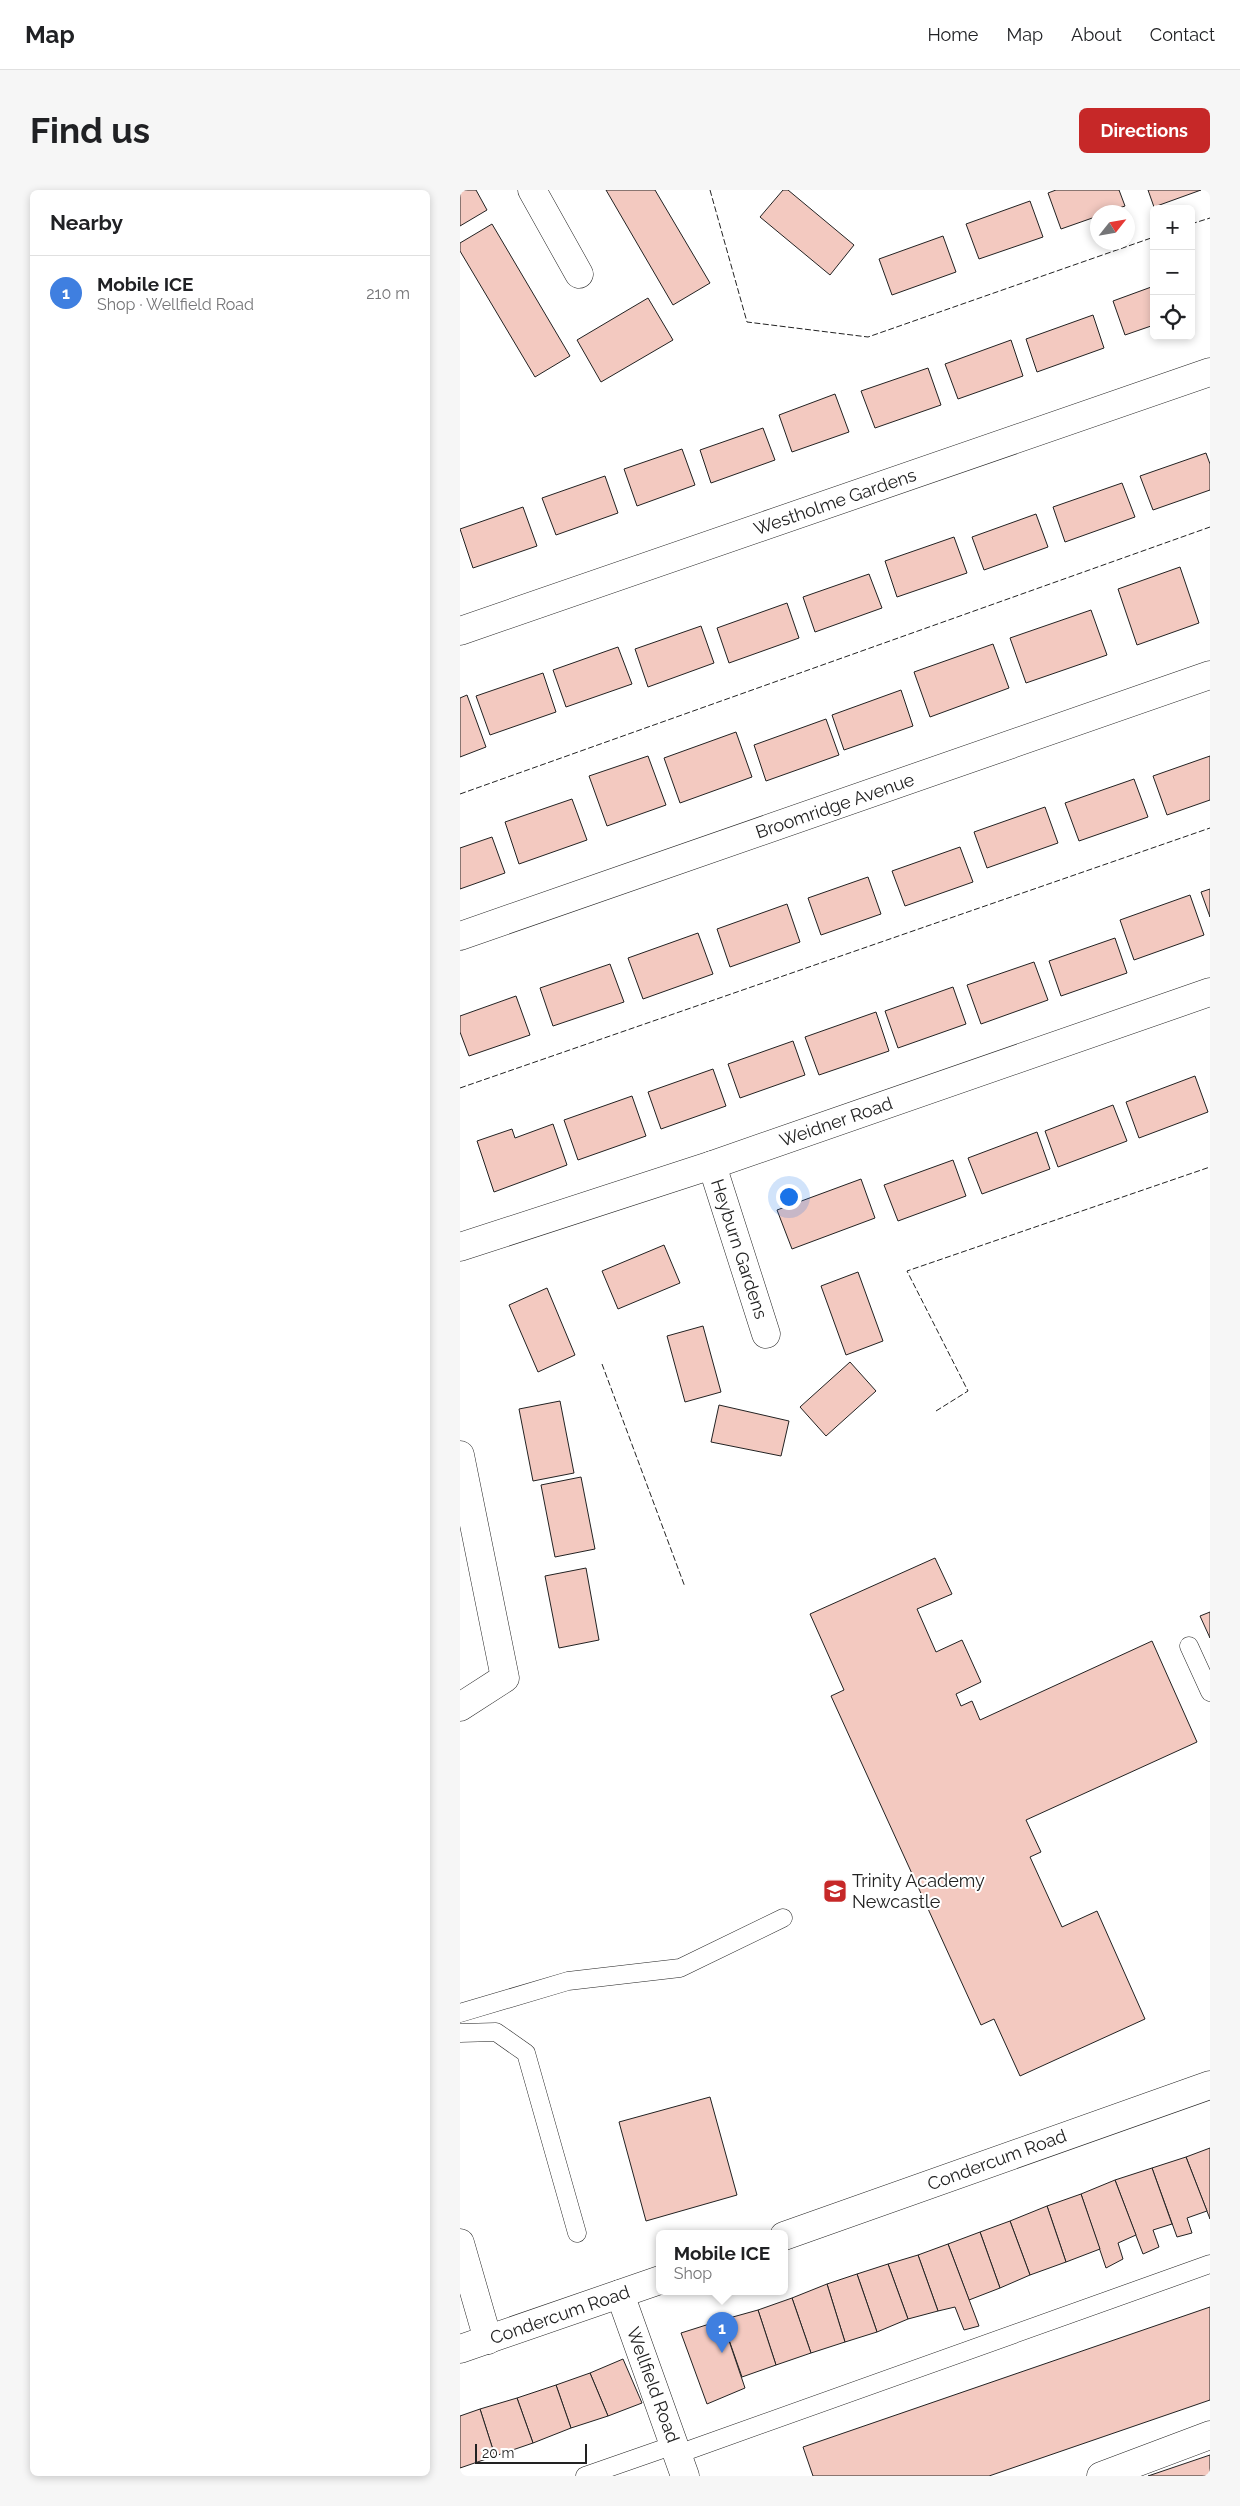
<!DOCTYPE html>
<html lang="en">
<head>
<meta charset="utf-8">
<style>
	:root { --surface:#fff; --page:#f6f6f6; --text:#202124; --muted:#757577; --line:#e0e0e0; --accent:#c62828 }
	body { margin:0; font-family:Raleway,sans-serif; background:var(--page); color:var(--text) }
	.controls { position:absolute; right:15px; top:15px; display:grid; overflow:hidden; border-radius:8px; box-shadow:0 2px 8px #0003 }
	.controls button { width:45px; height:45px; display:grid; place-items:center; padding:0; border:0; border-bottom:1px solid var(--line); background:var(--surface); color:var(--text); font:25px sans-serif }
	.compass { position:absolute; left:630px; top:15px; width:45px; height:45px; border-radius:50%; background:var(--surface); box-shadow:0 2px 8px #0003; rotate:59deg }
	.scale { position:absolute; left:15px; bottom:12px; width:112px; box-sizing:border-box; padding-left:5px; border:2px solid #222; border-top:0; font-size:14px; line-height:18px; white-space:nowrap; color:#222; -webkit-text-stroke:4px #fff; paint-order:stroke }
	.you { position:absolute; left:328px; top:1006px; width:18px; height:18px; margin:-12px; border:4px solid #fff; border-radius:50%; background:#1a73e8; box-shadow:0 0 0 8px #1a73e833 }
	.badge { display:grid; place-items:center; width:32px; height:32px; border-radius:50%; background:var(--accent); color:#fff; font-size:16px; font-weight:700 }
	.pin { position:absolute; translate:-50% -41px; filter:drop-shadow(0 1px 2px #0008) }
	.pin::after { content:''; position:absolute; top:26px; width:18px; height:15px; background:inherit; clip-path:polygon(0 0,100% 0,50% 100%) }
	.popup { position:absolute; left:196px; top:2040px; width:132px; height:65px; box-sizing:border-box; display:grid; place-content:center; border-radius:8px; background:var(--surface); filter:drop-shadow(0 1px 4px #0005); font-size:16px; white-space:nowrap; color:var(--muted) }
	.popup b { font-size:19px; color:var(--text) }
	.popup::after { content:''; position:absolute; left:50%; top:100%; margin-left:-10px; border:10px solid transparent; border-top-color:var(--surface) }
	.list { margin:0; padding:0; list-style:none }
	h2 { display:flex; justify-content:space-between; align-items:center; height:65px; margin:0; padding:0 20px; font-size:21px }
	h2 small { font-size:16px; font-weight:400; color:var(--muted) }
	.list li { display:grid; grid-template-columns:32px 1fr auto; gap:15px; align-items:center; box-sizing:border-box; height:75px; padding:0 20px; border-top:1px solid var(--line) }
	.list b { display:block; font-size:19px; white-space:nowrap }
	.list p { margin:0; font-size:16px; white-space:nowrap; color:var(--muted) }
	.list em { font-size:16px; font-style:normal; color:var(--muted) }
	.icon { flex:none; width:28px; height:28px; fill:none; stroke:currentColor; stroke-width:2; stroke-linecap:round; stroke-linejoin:round }
	.map { position:relative; flex:none; width:750px; height:2286px; overflow:hidden; border-radius:8px }
	header { display:flex; align-items:center; gap:30px; box-sizing:border-box; height:70px; padding:0 25px; background:var(--surface); border-bottom:1px solid var(--line) }
	header strong { font-size:24px }
	nav { display:flex; gap:28px; margin-inline-start:auto; font-size:18px }
	.intro { display:flex; align-items:center; justify-content:space-between; box-sizing:border-box; height:120px; padding:0 30px }
	h1 { margin:0; font-size:35px }
	.button { padding:12px 22px; border-radius:8px; background:var(--accent); color:#fff; font-size:18px; font-weight:700 }
	main { display:flex; gap:30px; padding:0 30px }
	aside { flex:1; background:var(--surface); border-radius:8px; box-shadow:0 2px 8px #0003 }
	.map>svg:first-child { display:block }
	.building { fill:#f3c9c0; stroke:#222 }
	.lines { fill:none; stroke-linecap:round; stroke-linejoin:round }
	.service-casing { stroke:#222; stroke-width:19 }
	.minor-casing { stroke:#222; stroke-width:29 }
	.secondary-casing { stroke:#222; stroke-width:29 }
	.service { stroke:#fff; stroke-width:18 }
	.minor { stroke:#fff; stroke-width:28 }
	.secondary { stroke:#fff; stroke-width:28 }
	.fence { stroke:#222; stroke-width:1; stroke-dasharray:6 2.5; stroke-linecap:butt }
	.labels { text-anchor:middle; stroke-width:4; stroke-linejoin:round; paint-order:stroke }
	.street-label { font-size:18px; fill:#222; stroke:#fff }
	.poi-label { font-size:18px; fill:#222; stroke:#fff; text-anchor:start }
</style>
</head>
<body>
<header>
<strong>Map</strong>
<nav><a>Home</a><a>Map</a><a>About</a><a>Contact</a></nav>
</header>
<div class="intro"><h1>Find us</h1><a class="button">Directions</a></div>
<main>
<aside>
<h2>Nearby<small></small></h2>
<ul class="list">
<li><span class="badge" style="background:#3f7fe0">1</span><div><b>Mobile ICE</b><p>Shop · Wellfield Road</p></div><em>210 m</em></li>
</ul>
</aside>
<div class="map">
<svg width="750" height="2286" viewBox="0 0 750 2286">
	<rect width="100%" height="100%" fill="#fff"/>
	<g class="building">
		<polygon points="0,0 16,0 27,20 0,36"/>
		<polygon points="146,0 195,0 250,93 213,115"/>
		<polygon points="323,0 328,0 394,55 370,85 300,27"/>
		<polygon points="596,0 659,0 665,16 647,22 638,22 638,26 601,39 588,3"/>
		<polygon points="688,0 741,0 694,17"/>
		<polygon points="570,11 583,47 519,69 506,34"/>
		<polygon points="32,34 110,166 75,187 0,61 0,53"/>
		<polygon points="483,46 496,82 432,105 419,69"/>
		<polygon points="694,96 694,135 665,145 653,111"/>
		<polygon points="188,108 213,150 141,192 117,150"/>
		<polygon points="633,125 644,158 577,182 566,149"/>
		<polygon points="551,150 563,186 498,209 485,174"/>
		<polygon points="468,178 481,215 415,238 401,201"/>
		<polygon points="375,204 389,242 332,262 319,225"/>
		<polygon points="303,238 315,270 251,293 240,260"/>
		<polygon points="222,259 235,295 177,316 164,279"/>
		<polygon points="746,263 750,274 750,300 693,320 680,286"/>
		<polygon points="145,286 158,323 96,345 82,308"/>
		<polygon points="662,293 675,327 605,352 593,317"/>
		<polygon points="63,317 77,356 13,378 0,339"/>
		<polygon points="576,324 588,357 524,380 512,347"/>
		<polygon points="494,347 507,383 437,407 425,371"/>
		<polygon points="720,377 739,433 677,455 658,399"/>
		<polygon points="409,384 422,418 355,442 343,407"/>
		<polygon points="327,413 339,448 269,473 257,438"/>
		<polygon points="631,420 647,465 566,493 550,448"/>
		<polygon points="241,436 254,473 188,497 175,459"/>
		<polygon points="533,454 549,498 470,527 454,482"/>
		<polygon points="158,457 172,494 106,517 93,480"/>
		<polygon points="83,483 96,522 30,545 16,506"/>
		<polygon points="441,500 453,536 384,560 372,525"/>
		<polygon points="7,505 26,557 0,567 0,508"/>
		<polygon points="366,529 379,565 306,591 294,555"/>
		<polygon points="276,542 292,587 220,613 204,568"/>
		<polygon points="188,566 206,615 147,636 129,586"/>
		<polygon points="750,566 750,610 707,625 693,586"/>
		<polygon points="674,589 688,627 619,651 605,613"/>
		<polygon points="112,609 127,650 59,674 45,632"/>
		<polygon points="585,617 598,653 527,678 514,642"/>
		<polygon points="32,647 45,683 0,699 0,658"/>
		<polygon points="500,657 513,692 445,716 432,681"/>
		<polygon points="408,687 421,724 361,745 348,708"/>
		<polygon points="750,699 750,727 741,702"/>
		<polygon points="730,705 744,745 674,770 660,730"/>
		<polygon points="327,714 340,752 270,777 257,739"/>
		<polygon points="238,743 253,784 183,809 168,768"/>
		<polygon points="655,748 667,783 601,806 589,771"/>
		<polygon points="574,772 588,810 521,834 507,795"/>
		<polygon points="150,774 164,812 93,836 80,798"/>
		<polygon points="493,797 506,834 438,858 425,821"/>
		<polygon points="56,806 70,845 9,866 0,842 0,826"/>
		<polygon points="416,822 429,861 359,885 345,847"/>
		<polygon points="333,851 345,885 280,908 268,874"/>
		<polygon points="253,879 266,916 201,939 188,902"/>
		<polygon points="735,886 748,922 679,948 666,912"/>
		<polygon points="172,906 186,946 118,970 104,930"/>
		<polygon points="653,915 667,951 598,977 585,941"/>
		<polygon points="93,934 107,975 34,1002 17,951 52,939 55,948"/>
		<polygon points="577,942 590,979 522,1004 508,968"/>
		<polygon points="493,970 506,1006 438,1031 424,995"/>
		<polygon points="401,989 415,1028 332,1059 317,1020"/>
		<polygon points="204,1055 220,1093 158,1119 142,1081"/>
		<polygon points="398,1082 423,1151 386,1165 361,1096"/>
		<polygon points="87,1098 115,1165 78,1182 49,1115"/>
		<polygon points="243,1136 261,1202 225,1212 207,1146"/>
		<polygon points="390,1172 416,1201 366,1246 340,1217"/>
		<polygon points="100,1211 114,1283 73,1291 59,1219"/>
		<polygon points="259,1215 329,1231 321,1266 251,1252"/>
		<polygon points="121,1287 135,1359 95,1367 81,1295"/>
		<polygon points="475,1368 492,1404 457,1419 476,1462 502,1450 521,1492 496,1504 501,1516 512,1511 520,1530 692,1451 737,1552 566,1630 581,1662 570,1667 602,1737 637,1721 685,1829 560,1886 534,1829 521,1835 371,1506 384,1500 350,1424"/>
		<polygon points="126,1378 139,1450 99,1458 85,1386"/>
		<polygon points="750,1422 750,1448 740,1426"/>
		<polygon points="250,1907 277,2005 186,2031 159,1932"/>
		<polygon points="750,1958 750,2029 726,1967"/>
		<polygon points="726,1967 747,2021 727,2028 732,2043 717,2047 692,1978"/>
		<polygon points="692,1978 712,2034 693,2040 699,2057 683,2064 655,1990"/>
		<polygon points="655,1990 676,2045 658,2053 663,2069 646,2078 621,2004"/>
		<polygon points="621,2004 640,2059 606,2072 587,2016"/>
		<polygon points="587,2016 606,2072 570,2085 550,2031"/>
		<polygon points="550,2031 570,2085 540,2098 520,2042"/>
		<polygon points="520,2042 540,2098 509,2110 488,2054"/>
		<polygon points="488,2054 519,2136 504,2140 495,2117 478,2121 458,2065"/>
		<polygon points="458,2065 478,2121 448,2129 428,2074"/>
		<polygon points="428,2074 448,2129 417,2142 397,2084"/>
		<polygon points="397,2084 417,2142 385,2152 367,2094"/>
		<polygon points="367,2094 385,2152 351,2163 332,2108"/>
		<polygon points="332,2108 351,2163 316,2175 298,2120"/>
		<polygon points="750,2117 750,2210 529,2286 353,2286 343,2257"/>
		<polygon points="298,2120 316,2175 282,2187 262,2130"/>
		<polygon points="262,2130 285,2198 247,2214 221,2143"/>
		<polygon points="163,2169 182,2213 148,2226 130,2183"/>
		<polygon points="130,2183 148,2226 111,2238 96,2195"/>
		<polygon points="96,2195 111,2238 73,2253 57,2208"/>
		<polygon points="57,2208 73,2253 35,2266 20,2219"/>
		<polygon points="20,2219 35,2266 0,2278 0,2226"/>
		<polygon points="750,2265 750,2286 688,2286"/>
	</g>
	<g class="lines">
		<g class="service-casing">
			<g id="service">
				<polyline points="729,1456 750,1502"/>
				<polyline points="0,1823 108,1791 220,1778 323,1728"/>
				<polyline points="0,1843 36,1842 66,1863 117,2043"/>
				<polyline points="218,2264 750,2074"/>
				<polyline points="125,2286 214,2255"/>
			</g>
		</g>
		<g class="minor-casing">
			<g id="minor">
				<polyline points="72,0 119,84"/>
				<polyline points="0,441 750,182"/>
				<polyline points="0,746 750,485"/>
				<polyline points="252,975 306,1144"/>
				<polyline points="0,1057 252,975 750,802"/>
				<polyline points="0,1265 45,1488 0,1517"/>
				<polyline points="0,2053 28,2150"/>
				<polyline points="160,2104 225,2286"/>
				<polyline points="641,2286 750,2245"/>
			</g>
		</g>
		<g class="secondary-casing">
			<g id="secondary">
				<polyline points="324,2046 750,1895"/>
				<polyline points="0,2159 200,2090"/>
			</g>
		</g>
		<use href="#service" class="service"/>
		<use href="#minor" class="minor"/>
		<use href="#secondary" class="secondary"/>
		<g class="fence">
			<polyline points="250,0 287,132 408,147 694,47"/>
			<polyline points="731,34 750,28"/>
			<polyline points="0,604 750,337"/>
			<polyline points="0,898 750,638"/>
			<polyline points="142,1174 225,1397"/>
			<polyline points="476,1221 508,1201 447,1081 750,977"/>
		</g>
	</g>
	<defs>
		<g id="school-square" transform="scale(1.25)"><rect x="-9" y="-9" width="18" height="18" rx="4" fill="#c62828" stroke="#fff"/><path d="M0-5L7-2L0 1L-7-2ZM-4 1L0 2.5L4 1V4Q0 6-4 4Z" fill="#fff"/></g>
	</defs>
	<g fill-rule="evenodd">
		<use href="#school-square" x="375" y="1701"/>
	</g>
	<g class="labels">
		<g class="street-label">
			<text transform="translate(375 312) rotate(-19)" y="6">Westholme Gardens</text>
			<text transform="translate(375 616) rotate(-19)" y="6">Broomridge Avenue</text>
			<text transform="translate(376 932) rotate(-19)" y="6">Weidner Road</text>
			<text transform="translate(279 1059) rotate(72)" y="6">Heyburn Gardens</text>
			<text transform="translate(537 1970) rotate(-20)" y="6">Condercum Road</text>
			<text transform="translate(100 2125) rotate(-19)" y="6">Condercum Road</text>
			<text transform="translate(193 2195) rotate(70)" y="6">Wellfield Road</text>
		</g>
		<g class="poi-label">
			<text x="392" y="1697">Trinity Academy<tspan x="392" dy="21">Newcastle</tspan></text>
		</g>
	</g>
</svg>
<div class="controls">
<button>+</button>
<button>−</button>
<button><svg class="icon" aria-label="locate" viewBox="0 0 24 24"><circle cx="12" cy="12" r="6"/><path d="M12 2v4M12 18v4M2 12h4M18 12h4"/></svg></button>
</div>
<svg class="compass" viewBox="-18 -18 36 36"><path d="M0-13l5 13h-10z" fill="#e53935"/><path d="M0 13l5-13h-10z" fill="#757577"/></svg>
<div class="scale">20 m</div>
<div class="you"></div>
<div class="pin badge" style="left:262px;top:2163px;background:#3f7fe0">1</div>
<div class="popup"><b>Mobile ICE</b>Shop</div>
</div>
</main>
</body>
</html>
